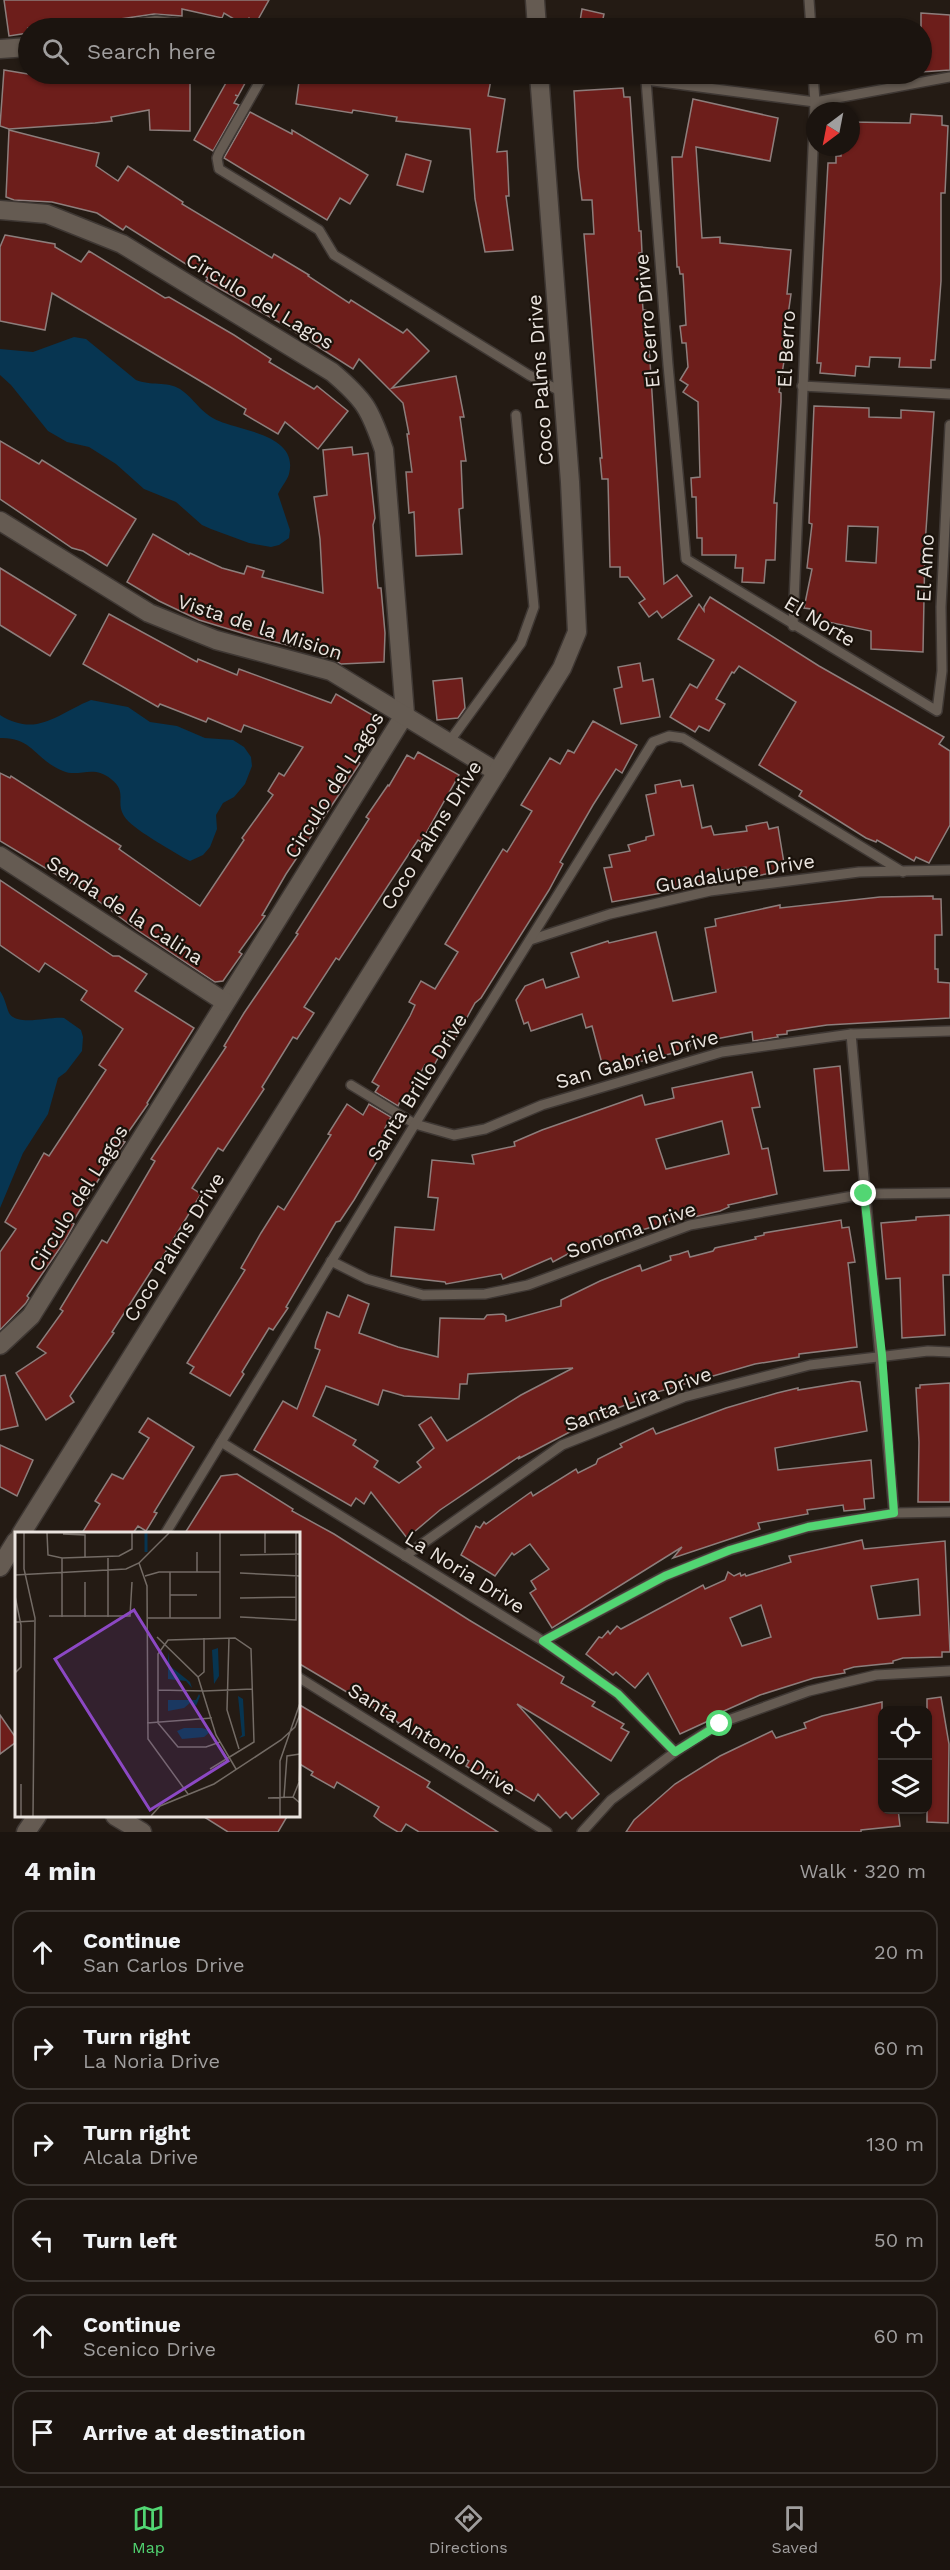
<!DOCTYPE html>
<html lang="en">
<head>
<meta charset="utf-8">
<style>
	:root { --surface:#1b140f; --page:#241d18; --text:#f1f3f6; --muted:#a09e9e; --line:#39332f; --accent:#52d673 }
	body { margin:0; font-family:"Work Sans",sans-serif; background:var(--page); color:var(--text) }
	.controls { position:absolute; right:18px; bottom:18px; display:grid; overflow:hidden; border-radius:12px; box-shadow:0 2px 4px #0004 }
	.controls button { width:54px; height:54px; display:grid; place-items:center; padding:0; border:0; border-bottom:2px solid var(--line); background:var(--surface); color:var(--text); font:30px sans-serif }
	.compass { position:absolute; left:806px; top:102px; width:54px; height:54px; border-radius:50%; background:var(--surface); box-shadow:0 2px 4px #0004; rotate:212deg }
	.stop { position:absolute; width:18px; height:18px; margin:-14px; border:4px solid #52d673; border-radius:50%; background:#fff }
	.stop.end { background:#52d673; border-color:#fff; box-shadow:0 2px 6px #0008 }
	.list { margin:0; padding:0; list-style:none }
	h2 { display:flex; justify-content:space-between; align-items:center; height:78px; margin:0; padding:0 24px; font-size:26px }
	h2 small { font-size:20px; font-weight:400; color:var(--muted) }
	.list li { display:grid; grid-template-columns:39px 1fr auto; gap:18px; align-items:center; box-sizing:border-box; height:84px; margin:0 12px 12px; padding:0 12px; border:2px solid var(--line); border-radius:18px }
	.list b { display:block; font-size:22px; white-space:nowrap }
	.list p { margin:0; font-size:20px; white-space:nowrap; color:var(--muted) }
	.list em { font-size:20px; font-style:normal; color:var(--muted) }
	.icon { flex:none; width:33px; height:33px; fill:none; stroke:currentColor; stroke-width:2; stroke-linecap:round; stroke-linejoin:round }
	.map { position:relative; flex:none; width:950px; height:1832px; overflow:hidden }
	.search { position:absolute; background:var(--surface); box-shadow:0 2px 4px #0004; left:18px; right:18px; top:18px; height:66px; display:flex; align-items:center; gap:15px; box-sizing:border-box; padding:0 21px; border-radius:33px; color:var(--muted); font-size:22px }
	.sheet { height:654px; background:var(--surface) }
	nav { display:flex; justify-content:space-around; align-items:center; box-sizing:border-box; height:84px; border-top:2px solid var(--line); background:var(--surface); font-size:16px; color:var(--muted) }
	nav a { display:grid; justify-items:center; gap:3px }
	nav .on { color:var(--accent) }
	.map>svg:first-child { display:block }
	.water { fill:#073551 }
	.building { fill:#6d1e1b; stroke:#8d7e7c; stroke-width:1.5; fill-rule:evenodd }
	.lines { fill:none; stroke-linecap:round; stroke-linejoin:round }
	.lane-casing { stroke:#3e3733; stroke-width:12 }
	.street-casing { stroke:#3e3733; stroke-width:21 }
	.lane { stroke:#655b52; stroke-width:9 }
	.street { stroke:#655b52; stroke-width:18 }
	.route { stroke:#52d673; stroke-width:8 }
	.labels { text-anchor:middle; stroke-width:4.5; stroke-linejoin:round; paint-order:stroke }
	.street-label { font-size:20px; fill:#eae4df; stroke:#1a120b }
	.inset-river { fill:none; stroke:#073551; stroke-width:3 }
	.inset-road { fill:none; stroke:#736b65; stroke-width:1.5 }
	.view { fill:#8c48c4; fill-opacity:0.15; stroke:#8c48c4; stroke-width:3 }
	.inset-edge { fill:none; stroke:#eae4df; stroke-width:3 }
</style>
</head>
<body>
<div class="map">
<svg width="950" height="1832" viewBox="0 0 950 1832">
	<rect width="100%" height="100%" fill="#241b14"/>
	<g class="water">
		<path d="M74 337 86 339 136 380C150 386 167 381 180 389 195 399 200 413 219 421 242 431 299 435 289 474 287 481 281 487 278 494L290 530 289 538 279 545 271 547 249 543 211 529 202 525 176 502 144 489 116 464 89 447 67 442 48 431 11 385 0 375V349L33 352Z"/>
		<path d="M91 700 128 707 150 722 177 726 205 738 233 740 244 747 251 757 252 766 245 784 234 797 223 803 216 815 217 829 210 847 203 855 190 861 184 858C170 849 132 829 124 816 115 802 128 792 111 779 93 764 79 778 63 771 34 759 33 737 0 738V715C37 738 57 714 91 700Z"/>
		<path d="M0 991C5 998 6 1006 9 1013 17 1027 50 1016 64 1018L81 1030 83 1037 82 1051 66 1072 58 1078 48 1114 23 1153 0 1208Z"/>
	</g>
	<g class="building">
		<polygon points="4,0 269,0 256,23 249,18 244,25 224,13 222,18 182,9 182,16 154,14 59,28 28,28 28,33 9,36"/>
		<polygon points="582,9 604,14 601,28 579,28"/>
		<polygon points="921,13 950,15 950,70 921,72"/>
		<polygon points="4,70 28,74 190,76 190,131 150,130 149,110 111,117 112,121 95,123 9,129 0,126"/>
		<polygon points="231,74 250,74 238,96 235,95 238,96 234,103 239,105 213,151 194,140"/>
		<polygon points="300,74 340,76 340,74 355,74 405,83 406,74 492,74 488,96 505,99 497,152 507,151 509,196 506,196 513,250 485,252 475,199 470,129 396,121 397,117 353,110 352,113 296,104"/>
		<polygon points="623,88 624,97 630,97 639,231 641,231 642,253 639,253 643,310 646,310 650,361 664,584 677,575 692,596 662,618 657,611 649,617 639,603 645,599 628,577 620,577 620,567 610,567 608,479 602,479 600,458 602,458 584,234 594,234 592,200 582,200 578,167 574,91"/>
		<polygon points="693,99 778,118 770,161 696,147 702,238 720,237 720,243 791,250 787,294 791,294 785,336 787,337 786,349 779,392 781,393 781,402 774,503 777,503 775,560 766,560 764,583 742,582 743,568 735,568 736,555 702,555 702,538 697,538 696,497 692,497 691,478 700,477 698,402 683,392 688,385 680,380 688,367 686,343 682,343 680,326 686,325 683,274 680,274 679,267 677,267 672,157 682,157"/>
		<polygon points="250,112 292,134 292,130 368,175 350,204 340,198 327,220 224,158"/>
		<polygon points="911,114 942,116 942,125 948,126 945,193 941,193 941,281 935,360 931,360 931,368 899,367 900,358 870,357 869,367 856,366 855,376 820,373 821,363 817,363 828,163 836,163 836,156 841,156 841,147 851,147 851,122 910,123"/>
		<polygon points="9,130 99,153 96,166 118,181 128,166 183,202 182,204 272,258 274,254 309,275 308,276 349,303 351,300 403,333 407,329 429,351 392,388 456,376 464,417 460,417 466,461 461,461 463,508 459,509 462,554 416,556 414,512 409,513 406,472 412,472 407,434 409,434 403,403 359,359 353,369 284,325 206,281 208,278 126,226 123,230 97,213 52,202 14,200 6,197"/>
		<polygon points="406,154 431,161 423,192 397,185"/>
		<polygon points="5,235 55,244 55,247 81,262 89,251 165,298 169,297 234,335 271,359 269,362 314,389 317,386 348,411 318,449 285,422 278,434 244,414 246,409 207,385 52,293 45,330 0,321 0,247"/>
		<path d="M814 406 869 408V417L901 418V410L934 412 925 545 923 652 871 649V631L809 618 811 609 804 608 812 569 807 568 812 524 809 523ZM848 526 878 527 876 563 846 561Z"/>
		<polygon points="0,441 39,464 42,460 136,519 107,566 83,551 72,548 0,499"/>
		<polygon points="352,447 353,455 368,453 375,518 373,525 377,578 378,588 381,588 385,633 384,662 341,664 338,662 337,656 322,657 320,653 255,637 199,620 159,601 127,582 153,534 189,555 190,553 222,568 244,574 247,566 264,571 262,577 323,593 320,539 314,497 327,495 323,450"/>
		<polygon points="0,568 76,615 50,656 0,625"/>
		<polygon points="710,597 819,666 944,737 939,744 950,751 950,825 929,863 916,857 914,861 877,840 876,842 866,838 799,796 802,791 759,765 796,702 739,666 734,673 732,672 716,699 725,704 709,731 699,726 695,732 670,717 690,684 697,688 714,660 678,639 699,604 704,611 704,607"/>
		<polygon points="109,614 197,662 198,659 237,675 239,669 331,703 336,694 381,720 356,761 360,763 286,874 264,912 262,915 265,916 239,952 242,954 223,981 215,982 137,930 89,894 0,841 0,773 10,778 11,776 121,846 119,849 200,906 244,840 242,838 273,795 268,791 279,773 284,776 303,747 244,725 241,732 208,718 206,722 160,704 158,707 83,664"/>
		<polygon points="640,663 643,681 653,679 660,717 621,724 614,689 622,687 618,667"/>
		<polygon points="462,678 465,708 458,718 437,720 433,681"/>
		<polygon points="593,721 637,745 622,773 616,769 593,805 560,862 563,864 549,890 481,998 475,1003 454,1041 449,1038 432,1069 425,1065 405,1101 401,1099 398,1106 375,1092 379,1086 372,1082 410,1016 415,1005 409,1002 421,981 435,989 458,952 445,944 503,849 507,852 532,811 521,805 550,758 560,764 568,750 574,753"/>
		<polygon points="418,752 459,775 421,842 418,840 339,960 336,958 304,1007 314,1013 297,1039 293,1037 262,1087 264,1089 223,1151 218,1148 192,1188 201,1194 162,1258 155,1265 112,1332 114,1333 70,1396 74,1402 46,1420 16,1373 46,1353 37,1347 63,1311 60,1309 102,1240 107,1243 155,1161 151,1159 226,1047 224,1046 244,1013 298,934 296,933 369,819 366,817 388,785 389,786 407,755 414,759"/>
		<polygon points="680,780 682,787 693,785 702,828 711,826 714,835 747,831 746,826 767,822 769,829 778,827 784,863 776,864 777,872 756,876 755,870 747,872 746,867 717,871 718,880 692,884 692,886 684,889 612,902 604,868 612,867 609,855 630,851 628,845 646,840 646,837 654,835 646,795 656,793 655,785"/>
		<polygon points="0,880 113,956 119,956 147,974 135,991 194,1028 147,1103 148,1104 122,1141 125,1142 102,1174 72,1223 74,1224 64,1242 27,1296 29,1298 26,1303 0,1330 0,1252 16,1229 5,1222 44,1153 49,1156 106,1070 99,1065 123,1029 81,1000 87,991 45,963 39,972 0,945"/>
		<polygon points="933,896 933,899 941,899 942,935 935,935 935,969 938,969 938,982 950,983 950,1018 827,1025 787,1031 787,1034 777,1035 778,1037 753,1041 752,1032 690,1044 690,1047 680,1050 681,1051 604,1071 592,1026 586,1028 582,1014 531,1031 528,1022 524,1024 516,1000 525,986 543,979 546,988 579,977 571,953 608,941 609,943 656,932 673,1001 716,992 705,928 716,926 715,919 780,905 780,908 880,897"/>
		<polygon points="840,1066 849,1170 824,1171 814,1069"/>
		<path d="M752 1072 760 1107 752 1108 762 1149 768 1148 777 1194 728 1205 729 1207 720 1211 694 1217V1214L603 1242 601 1236 553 1262 551 1258 503 1279 501 1274 446 1284 445 1282 391 1276 395 1227 434 1230 438 1198 428 1197 432 1160 474 1164 472 1155 515 1146 514 1142 542 1130 642 1095 645 1105 674 1098 672 1088ZM722 1121 729 1154 666 1169 656 1139Z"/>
		<polygon points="347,1104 363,1115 369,1104 391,1117 385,1128 390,1131 385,1139 389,1141 354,1200 340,1221 336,1222 286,1307 288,1308 273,1330 269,1328 242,1372 244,1374 230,1396 190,1373 194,1367 187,1363 245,1270 241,1268 261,1233 278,1206 284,1210 331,1135 328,1134"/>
		<polygon points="950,1215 950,1275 943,1275 945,1335 902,1338 900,1278 886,1279 881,1223 916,1220 916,1217"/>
		<path d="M841 1220 842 1228 849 1227 855 1262 848 1263 849 1271 857 1347 799 1354V1357L755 1364 650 1394V1396L612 1410 518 1459 520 1456 440 1510 407 1538 371 1492 364 1504 356 1498 351 1506 254 1450 283 1401 297 1409 320 1350 315 1348 316 1342 327 1312 339 1317 348 1295 369 1304 359 1333 398 1347 438 1357 440 1318 484 1319 487 1315 503 1314 506 1316V1321L561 1306V1300L600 1281 640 1265 642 1271 671 1260 670 1256 679 1254 688 1251 690 1257 713 1251 715 1248 756 1239 755 1237 764 1235V1233ZM573 1368 521 1395 447 1441 431 1417 419 1425 434 1448 417 1462 421 1467 399 1483 374 1467 378 1461 353 1445 356 1440 313 1416 326 1386 378 1405 383 1390 404 1396 459 1399 460 1384H467L468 1374Z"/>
		<polygon points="5,1375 18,1426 0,1430 0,1376"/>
		<polygon points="852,1381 860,1382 867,1431 775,1448 778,1470 871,1460 874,1498 864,1499 865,1509 844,1511 843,1505 807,1510 808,1514 758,1523 760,1529 673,1558 682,1547 552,1628 530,1593 536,1589 531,1581 549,1569 530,1544 514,1555 512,1553 495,1576 461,1555 476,1526 480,1528 484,1522 486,1524 531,1492 533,1496 576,1469 578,1473 596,1464 598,1459 622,1447 620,1444 653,1428 656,1434 726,1408 777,1393 798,1388 798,1390"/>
		<polygon points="950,1383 950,1502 918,1502 919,1442 916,1388 920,1388 920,1385"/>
		<polygon points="148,1418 194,1447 154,1512 157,1513 146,1531 138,1526 133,1533 82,1533 100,1504 95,1501 112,1474 123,1479 149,1438 139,1432"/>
		<polygon points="0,1445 33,1460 17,1496 0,1487"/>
		<polygon points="237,1474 293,1509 292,1511 334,1534 469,1620 564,1677 561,1683 595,1702 592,1706 624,1724 621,1728 629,1732 611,1761 517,1704 599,1794 572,1819 566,1812 560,1818 538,1794 534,1801 490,1774 487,1779 466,1766 469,1761 429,1738 427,1741 398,1724 399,1723 298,1663 298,1533 185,1533 221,1476"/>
		<path d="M862 1540 864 1549 945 1541 950 1652H942V1657L903 1658 893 1661V1663L854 1667 844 1670 845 1673 814 1678 760 1695 715 1715 706 1722 680 1734 648 1673 635 1688 616 1672 613 1675 586 1654 599 1637 602 1638 608 1631 610 1634 617 1626 621 1629 703 1585 705 1589 725 1580 728 1572 734 1576 740 1573 741 1576 745 1574 746 1576 791 1562 789 1556ZM918 1579 920 1615 878 1619 871 1586ZM761 1605 771 1637 742 1646 730 1618Z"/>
		<polygon points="941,1697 949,1744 948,1823 927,1822 927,1699"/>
		<polygon points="882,1702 882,1809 898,1809 900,1826 861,1830 861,1832 626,1832 634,1820 675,1784 720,1756 772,1731 776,1738 806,1728 804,1723 822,1716"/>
		<polygon points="298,1704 430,1782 427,1787 498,1832 419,1832 406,1824 401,1832 398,1832 381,1822 374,1816 379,1807 337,1782 334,1788 311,1775 313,1772 298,1763"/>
		<polygon points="0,1715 16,1738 16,1742 0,1754"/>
		<polygon points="201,1815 288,1815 278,1832 228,1832"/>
	</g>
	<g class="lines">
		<g class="lane-casing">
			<g id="lane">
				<polyline points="809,0 811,28"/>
				<path d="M290 28C299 20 314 27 325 28"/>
				<polyline points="264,74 219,153 217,158 219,169 319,230 334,255 529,375 564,393"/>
				<polyline points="950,77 815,102 646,80 668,365 686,559 937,711 942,671 941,607 950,425"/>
				<polyline points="802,386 950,394"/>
				<polyline points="793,626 815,102 813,74"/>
				<polyline points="449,742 521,643 534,607 516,415"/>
				<polyline points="530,940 610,914 710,891 859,872 950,870"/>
				<path d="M851 1034C864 1194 881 1353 894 1513"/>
				<polyline points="351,1085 415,1124 454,1135 485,1129 542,1105 722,1052 851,1034 950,1031"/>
				<polyline points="331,1261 367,1279 423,1295 485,1294 528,1285 690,1225 864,1194 950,1193"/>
				<polyline points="221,1442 543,1641 618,1694 675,1752"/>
				<polyline points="165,1534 415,1124 653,742 669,736 683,738 903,872"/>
				<polyline points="405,1556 562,1445 684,1397 810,1365 928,1351 950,1352"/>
				<polyline points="543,1641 665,1576 730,1550 808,1527 894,1513 950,1512"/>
				<polyline points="298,1677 547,1832"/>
				<polyline points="582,1832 611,1800 675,1752 720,1723 809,1691 876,1675 950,1671"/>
			</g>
		</g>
		<g class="street-casing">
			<g id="street">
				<polyline points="535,0 537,28"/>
				<polyline points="138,28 156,25 177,28"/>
				<polyline points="0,49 28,47"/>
				<path d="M0 210 47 214 122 244 332 372C365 400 370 409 384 450L405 714 31 1316 0 1345"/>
				<polyline points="0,521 149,613 216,640 331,671 497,772"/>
				<polyline points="0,856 225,1002"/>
				<polyline points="21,1534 562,668 577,632 570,482 539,74"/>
				<polyline points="0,1567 16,1541"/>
				<polyline points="115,1816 142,1832"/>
				<polyline points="26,1832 37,1816"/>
			</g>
		</g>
		<use href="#lane" class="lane"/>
		<use href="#street" class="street"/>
	</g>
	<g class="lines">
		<polyline class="route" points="720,1724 675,1752 618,1694 543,1641 665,1576 730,1550 808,1527 894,1513 882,1355 864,1194"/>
	</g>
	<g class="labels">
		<g class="street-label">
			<text transform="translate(260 301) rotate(31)" y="7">Circulo del Lagos</text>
			<text transform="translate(647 321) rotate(-95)" y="7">El Cerro Drive</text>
			<text transform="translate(786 349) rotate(-87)" y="7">El Berro</text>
			<text transform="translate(540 380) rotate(-94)" y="7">Coco Palms Drive</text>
			<text transform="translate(925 568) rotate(-87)" y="7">El Amo</text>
			<text transform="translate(820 621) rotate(31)" y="7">El Norte</text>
			<text transform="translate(260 627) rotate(18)" y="7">Vista de la Mision</text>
			<text transform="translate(334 785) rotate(-58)" y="7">Circulo del Lagos</text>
			<text transform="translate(431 835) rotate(-58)" y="7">Coco Palms Drive</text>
			<text transform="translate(735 873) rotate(-9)" y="7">Guadalupe Drive</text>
			<text transform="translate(125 910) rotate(33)" y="7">Senda de la Calina</text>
			<text transform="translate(637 1059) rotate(-16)" y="7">San Gabriel Drive</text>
			<text transform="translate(417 1087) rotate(-58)" y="7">Santa Brillo Drive</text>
			<text transform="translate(78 1198) rotate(-58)" y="7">Circulo del Lagos</text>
			<text transform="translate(631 1230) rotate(-19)" y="7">Sonoma Drive</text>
			<text transform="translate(174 1247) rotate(-58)" y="7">Coco Palms Drive</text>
			<text transform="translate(638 1399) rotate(-20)" y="7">Santa Lira Drive</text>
			<text transform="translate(465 1572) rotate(32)" y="7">La Noria Drive</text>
			<text transform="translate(432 1739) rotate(32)" y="7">Santa Antonio Drive</text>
		</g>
	</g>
	<g transform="translate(15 1532)">
		<rect width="285" height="285" fill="#241b14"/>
		<path d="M203 116 204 144 199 152 197 118ZM153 120 155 134 175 150 177 156 171 149 153 147ZM184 162 185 164 181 174 176 170 169 176 153 179V168H181ZM223 164 228 167 229 185 230 204 224 206 227 203ZM169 196H187L196 199 189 205 167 207 162 199Z" fill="#073551"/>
		<path class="inset-river" d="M131 1V20"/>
		<path class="inset-road" d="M9 1V37L20 86 18 284M32 1 33 23 47 26 104 24 117 17V1M48 2 70 3V26M182 20V40M250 21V1M225 23 285 22M47 26V85M93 26V85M124 31 132 54 133 207 173 262M155 40V86M225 41 285 44M0 43 111 37 124 31 154 1M130 44 144 40H205M70 50V85M155 63H182M0 64 6 93V135L0 141M225 66 281 65M34 84H115L117 50M225 85 281 88V1M133 86H205V1M0 90 19 89M142 105 183 145 201 203 221 237M214 106 212 178 224 217M183 145 189 140V106M143 158 189 159M189 159 238 157M132 191 197 186M195 237 239 210 236 117 220 106 153 108 143 122V191L163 215H191L205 210M285 248 278 265 285 271M284 249 285 230M269 265 272 224 285 222M253 266 278 265M6 284V252M136 284 145 274 199 252 266 208 280 195 285 182M265 284V229L285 171"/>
		<path class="view" d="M119 78 213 229 135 278 40 127Z"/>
		<rect width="285" height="285" class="inset-edge"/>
	</g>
</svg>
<div class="controls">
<button><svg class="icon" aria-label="locate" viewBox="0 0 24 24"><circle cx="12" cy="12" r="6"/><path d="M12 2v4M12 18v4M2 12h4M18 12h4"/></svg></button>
<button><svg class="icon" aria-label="layers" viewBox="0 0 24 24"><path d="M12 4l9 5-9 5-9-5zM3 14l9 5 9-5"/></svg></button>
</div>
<svg class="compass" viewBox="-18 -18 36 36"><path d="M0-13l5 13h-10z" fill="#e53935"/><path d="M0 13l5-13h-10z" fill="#a09e9e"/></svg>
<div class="stop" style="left:720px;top:1724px"></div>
<div class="stop end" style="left:864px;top:1194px"></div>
<div class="search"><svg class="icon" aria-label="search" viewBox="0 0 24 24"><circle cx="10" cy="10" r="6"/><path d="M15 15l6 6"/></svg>Search here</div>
</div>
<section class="sheet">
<h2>4 min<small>Walk · 320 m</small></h2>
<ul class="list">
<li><svg class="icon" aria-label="ahead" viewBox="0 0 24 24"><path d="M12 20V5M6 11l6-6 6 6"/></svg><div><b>Continue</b><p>San Carlos Drive</p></div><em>20 m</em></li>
<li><svg class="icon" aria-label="right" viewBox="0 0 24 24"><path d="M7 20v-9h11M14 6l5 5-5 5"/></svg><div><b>Turn right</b><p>La Noria Drive</p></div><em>60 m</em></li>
<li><svg class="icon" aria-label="right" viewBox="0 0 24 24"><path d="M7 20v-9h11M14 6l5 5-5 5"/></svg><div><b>Turn right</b><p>Alcala Drive</p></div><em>130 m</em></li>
<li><svg class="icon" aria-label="left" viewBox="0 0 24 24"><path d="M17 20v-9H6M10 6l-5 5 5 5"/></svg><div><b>Turn left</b></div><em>50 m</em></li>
<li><svg class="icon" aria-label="ahead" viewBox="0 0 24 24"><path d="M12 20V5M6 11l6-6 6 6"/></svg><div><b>Continue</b><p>Scenico Drive</p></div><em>60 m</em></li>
<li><svg class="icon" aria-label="arrive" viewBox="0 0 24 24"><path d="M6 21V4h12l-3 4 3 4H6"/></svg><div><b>Arrive at destination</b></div></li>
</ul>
</section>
<nav>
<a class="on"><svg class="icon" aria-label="map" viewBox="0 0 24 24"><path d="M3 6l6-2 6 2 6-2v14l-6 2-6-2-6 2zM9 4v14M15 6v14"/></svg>Map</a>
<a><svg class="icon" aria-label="directions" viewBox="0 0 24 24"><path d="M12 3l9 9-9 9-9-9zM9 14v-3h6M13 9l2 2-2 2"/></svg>Directions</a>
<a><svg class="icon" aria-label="saved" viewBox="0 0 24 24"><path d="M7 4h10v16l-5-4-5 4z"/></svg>Saved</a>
</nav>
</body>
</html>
